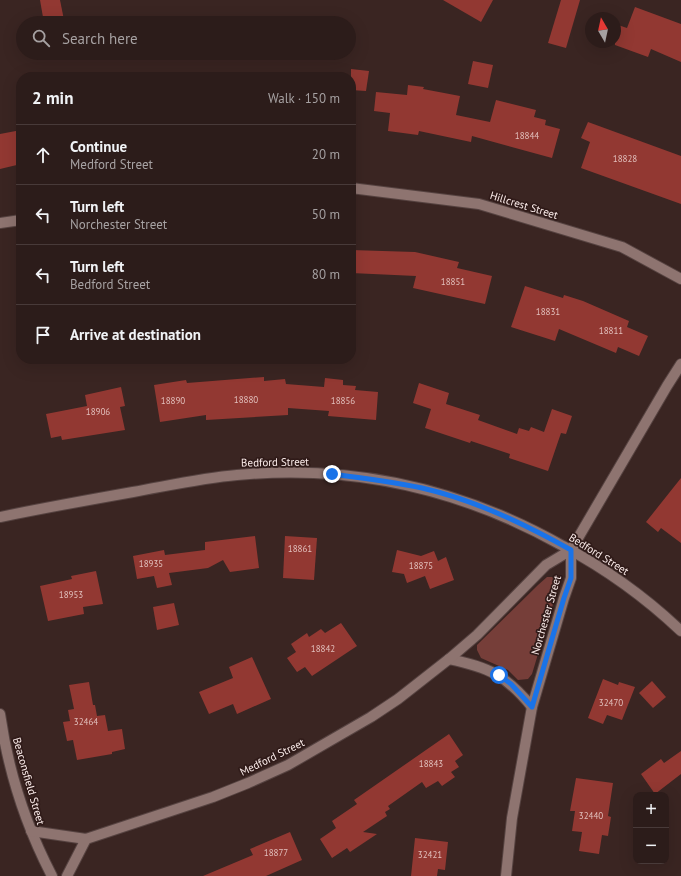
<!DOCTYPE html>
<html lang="en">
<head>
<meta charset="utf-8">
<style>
	:root { --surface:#2c1c1a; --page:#342523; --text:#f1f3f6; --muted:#a6a1a2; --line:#483a39 }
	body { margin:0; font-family:"PT Sans",sans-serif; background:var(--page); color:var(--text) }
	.controls { position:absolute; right:12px; bottom:12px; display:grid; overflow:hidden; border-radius:8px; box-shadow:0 4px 16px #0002 }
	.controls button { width:36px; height:36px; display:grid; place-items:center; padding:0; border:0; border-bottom:1px solid var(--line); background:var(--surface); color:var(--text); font:20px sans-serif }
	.compass { position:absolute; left:585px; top:12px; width:36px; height:36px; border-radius:50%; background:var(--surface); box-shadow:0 4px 16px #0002; rotate:351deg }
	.stop { position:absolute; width:12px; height:12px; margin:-9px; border:3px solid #1a73e8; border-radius:50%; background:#fff }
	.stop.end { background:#1a73e8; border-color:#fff; box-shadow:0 1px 4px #0008 }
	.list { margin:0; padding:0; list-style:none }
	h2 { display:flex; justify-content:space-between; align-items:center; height:52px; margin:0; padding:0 16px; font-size:17px }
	h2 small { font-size:13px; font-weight:400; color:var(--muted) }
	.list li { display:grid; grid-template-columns:26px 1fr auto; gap:12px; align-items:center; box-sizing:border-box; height:60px; padding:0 16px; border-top:1px solid var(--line) }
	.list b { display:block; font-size:15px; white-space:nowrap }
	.list p { margin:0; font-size:13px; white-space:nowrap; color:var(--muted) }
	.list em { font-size:13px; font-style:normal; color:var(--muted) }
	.icon { flex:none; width:22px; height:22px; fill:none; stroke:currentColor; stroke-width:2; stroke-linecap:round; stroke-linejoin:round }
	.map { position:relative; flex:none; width:681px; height:876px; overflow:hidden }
	.search { position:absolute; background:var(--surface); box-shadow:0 4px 16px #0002; left:16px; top:16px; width:340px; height:44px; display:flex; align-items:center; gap:10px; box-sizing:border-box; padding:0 14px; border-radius:22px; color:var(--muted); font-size:15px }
	.panel { position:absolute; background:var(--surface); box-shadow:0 4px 16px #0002; left:16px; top:72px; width:340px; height:292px; border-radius:16px }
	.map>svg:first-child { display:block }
	.green { fill:#763e39 }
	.building { fill:#923832 }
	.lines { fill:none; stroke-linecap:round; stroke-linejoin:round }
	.street-casing { stroke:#564341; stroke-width:12 }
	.street { stroke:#8e7470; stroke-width:10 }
	.route { stroke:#1a73e8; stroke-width:5 }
	.labels { text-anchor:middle; stroke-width:3.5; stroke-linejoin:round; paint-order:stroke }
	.number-label { font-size:9px; fill:#e2c0bd }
	.street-label { font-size:11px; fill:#fcedeb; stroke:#301b19 }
</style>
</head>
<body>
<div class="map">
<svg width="681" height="876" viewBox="0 0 681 876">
	<rect width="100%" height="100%" fill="#3a2522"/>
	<polygon class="green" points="547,577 553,577 558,581 557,591 532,674 528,679 518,680 508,670 481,658 477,650 477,645 538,585"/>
	<g class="building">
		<polygon points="40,0 60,0 64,20 44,23"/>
		<polygon points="443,0 493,0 481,22"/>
		<polygon points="561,0 580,0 566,48 548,43"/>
		<polygon points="635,7 681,24 681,62 651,49 648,57 615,45 615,24 627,28"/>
		<polygon points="473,61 493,65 488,88 468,84"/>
		<polygon points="351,69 369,71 366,91 351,90"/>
		<polygon points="408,85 424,87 423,89 460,96 456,115 490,122 496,100 536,110 534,117 546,120 545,125 560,129 552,158 472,136 471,142 419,131 418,135 388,131 390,113 374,111 376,92 407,95"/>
		<polygon points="588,122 681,156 681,204 581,168 590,142 581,138"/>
		<polygon points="21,130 21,164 0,169 0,134"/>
		<polygon points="351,250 415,252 459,262 457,268 492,276 485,304 413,288 416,276 351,273"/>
		<polygon points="525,286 563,298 564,295 583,301 629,321 627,327 648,336 639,356 618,347 616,353 559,329 555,341 511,327"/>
		<polygon points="264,377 264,381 285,379 286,384 324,387 325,378 343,380 343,385 356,386 355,390 378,392 376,420 328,416 329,411 288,408 288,415 206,420 206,415 160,422 154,385 186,380 187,383"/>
		<polygon points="419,383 449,393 446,404 480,415 478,420 517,434 519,428 529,431 531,427 544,432 552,409 572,416 566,434 561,433 548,471 509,458 510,454 471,441 470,443 425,428 431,409 413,403"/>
		<polygon points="121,387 125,406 120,407 125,430 62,440 61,436 51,438 46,414 87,406 85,395"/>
		<polygon points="681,478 681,543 661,528 658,532 646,522"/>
		<polygon points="255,536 259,568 230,572 223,560 208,568 169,573 172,585 157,588 154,576 137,579 133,556 164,550 165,555 205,550 205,542"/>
		<polygon points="285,536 317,538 314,580 283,578"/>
		<polygon points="397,550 421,556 434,551 438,561 446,557 454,580 430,589 425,576 407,583 404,574 392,572"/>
		<polygon points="96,571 103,604 83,607 84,614 48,621 40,586 72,579 71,576"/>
		<polygon points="174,603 179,625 157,630 153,607"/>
		<polygon points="341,623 357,646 312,676 305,667 297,672 287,658 296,652 291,644 307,633 309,637 321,629 325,633"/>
		<polygon points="252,657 271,699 237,714 233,704 209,714 199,692 233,678 229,667"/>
		<polygon points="603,679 618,685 619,682 635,687 622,720 607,715 603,724 588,718"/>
		<polygon points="652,681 666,697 653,708 639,693"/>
		<polygon points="89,682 93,705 95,705 97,716 105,715 108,731 122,729 125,749 112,752 112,754 77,760 73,740 67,741 63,722 70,721 68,710 74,709 69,685"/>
		<polygon points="449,734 463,755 455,761 459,767 451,772 455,777 442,786 438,781 426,788 422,782 388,806 390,809 385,812 387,816 363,832 377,834 350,852 347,848 332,858 320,839 336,828 332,821 357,804 354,800"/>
		<polygon points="681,751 681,774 655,794 641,774 661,759 664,763"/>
		<polygon points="576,778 613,783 608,816 611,817 608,836 602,835 599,854 579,851 582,832 572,831 575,811 570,811"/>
		<polygon points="290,832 302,860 266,876 203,876 253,855 250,849"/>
		<polygon points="415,838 448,842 445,870 438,869 437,876 411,876"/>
	</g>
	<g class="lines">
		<g class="street-casing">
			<g id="street">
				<polyline points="351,188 479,204 622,247 681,279"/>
				<polyline points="0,223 21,220"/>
				<path d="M0 517C44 508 88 500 133 492 167 486 202 478 237 475 353 464 462 489 563 546 608 570 644 596 681 631"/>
				<path d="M449 659C488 667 506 675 532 707"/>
				<path d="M0 714C8 770 26 826 52 876"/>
				<polyline points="31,831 86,839 213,797 248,783 288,765 371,717 398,699 449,659 477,635 546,565 571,550"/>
				<polyline points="67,876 86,839"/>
				<polyline points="506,876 512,818 532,707 564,598 571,578 571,550 667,386 681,364"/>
			</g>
		</g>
		<use href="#street" class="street"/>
	</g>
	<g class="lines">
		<path class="route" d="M332 474C363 478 393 482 422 488 475 500 524 524 571 550V578L564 598 532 707 511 684 499 675"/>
	</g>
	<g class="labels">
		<g class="number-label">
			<text x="527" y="139">18844</text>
			<text x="625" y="162">18828</text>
			<text x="453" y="285">18851</text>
			<text x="548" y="315">18831</text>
			<text x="611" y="334">18811</text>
			<text x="246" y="403">18880</text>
			<text x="173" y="404">18890</text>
			<text x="343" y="404">18856</text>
			<text x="98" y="415">18906</text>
			<text x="300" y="552">18861</text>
			<text x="151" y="567">18935</text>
			<text x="421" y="569">18875</text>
			<text x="71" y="598">18953</text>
			<text x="323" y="652">18842</text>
			<text x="611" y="706">32470</text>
			<text x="86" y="725">32464</text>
			<text x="431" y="767">18843</text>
			<text x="591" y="819">32440</text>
			<text x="276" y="856">18877</text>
			<text x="430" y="858">32421</text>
		</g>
		<g class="street-label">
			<text transform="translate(524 205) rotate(17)" y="4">Hillcrest Street</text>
			<text transform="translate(275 462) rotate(-1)" y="4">Bedford Street</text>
			<text transform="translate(599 554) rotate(32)" y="4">Bedford Street</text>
			<text transform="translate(546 615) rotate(-74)" y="4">Norchester Street</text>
			<text transform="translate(272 757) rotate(-26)" y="4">Medford Street</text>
			<text transform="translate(29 781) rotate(74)" y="4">Beaconsfield Street</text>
		</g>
	</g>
</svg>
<div class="controls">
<button>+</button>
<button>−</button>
</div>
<svg class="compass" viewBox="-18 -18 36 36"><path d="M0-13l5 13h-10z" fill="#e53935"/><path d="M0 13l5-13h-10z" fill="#a6a1a2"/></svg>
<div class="stop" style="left:499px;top:675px"></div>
<div class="stop end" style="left:332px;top:474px"></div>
<div class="search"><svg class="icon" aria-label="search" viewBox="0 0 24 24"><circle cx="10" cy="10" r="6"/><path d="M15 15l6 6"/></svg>Search here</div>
<section class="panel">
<h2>2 min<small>Walk · 150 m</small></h2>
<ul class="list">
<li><svg class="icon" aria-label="ahead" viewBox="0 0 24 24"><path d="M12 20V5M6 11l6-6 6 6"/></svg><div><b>Continue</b><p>Medford Street</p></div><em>20 m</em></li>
<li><svg class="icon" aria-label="left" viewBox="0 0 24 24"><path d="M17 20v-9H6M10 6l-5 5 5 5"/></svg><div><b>Turn left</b><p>Norchester Street</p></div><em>50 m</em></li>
<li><svg class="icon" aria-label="left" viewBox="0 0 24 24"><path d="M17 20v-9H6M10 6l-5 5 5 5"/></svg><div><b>Turn left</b><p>Bedford Street</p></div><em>80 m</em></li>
<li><svg class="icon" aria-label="arrive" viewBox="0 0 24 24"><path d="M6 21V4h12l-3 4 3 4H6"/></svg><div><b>Arrive at destination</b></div></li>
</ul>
</section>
</div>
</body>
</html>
